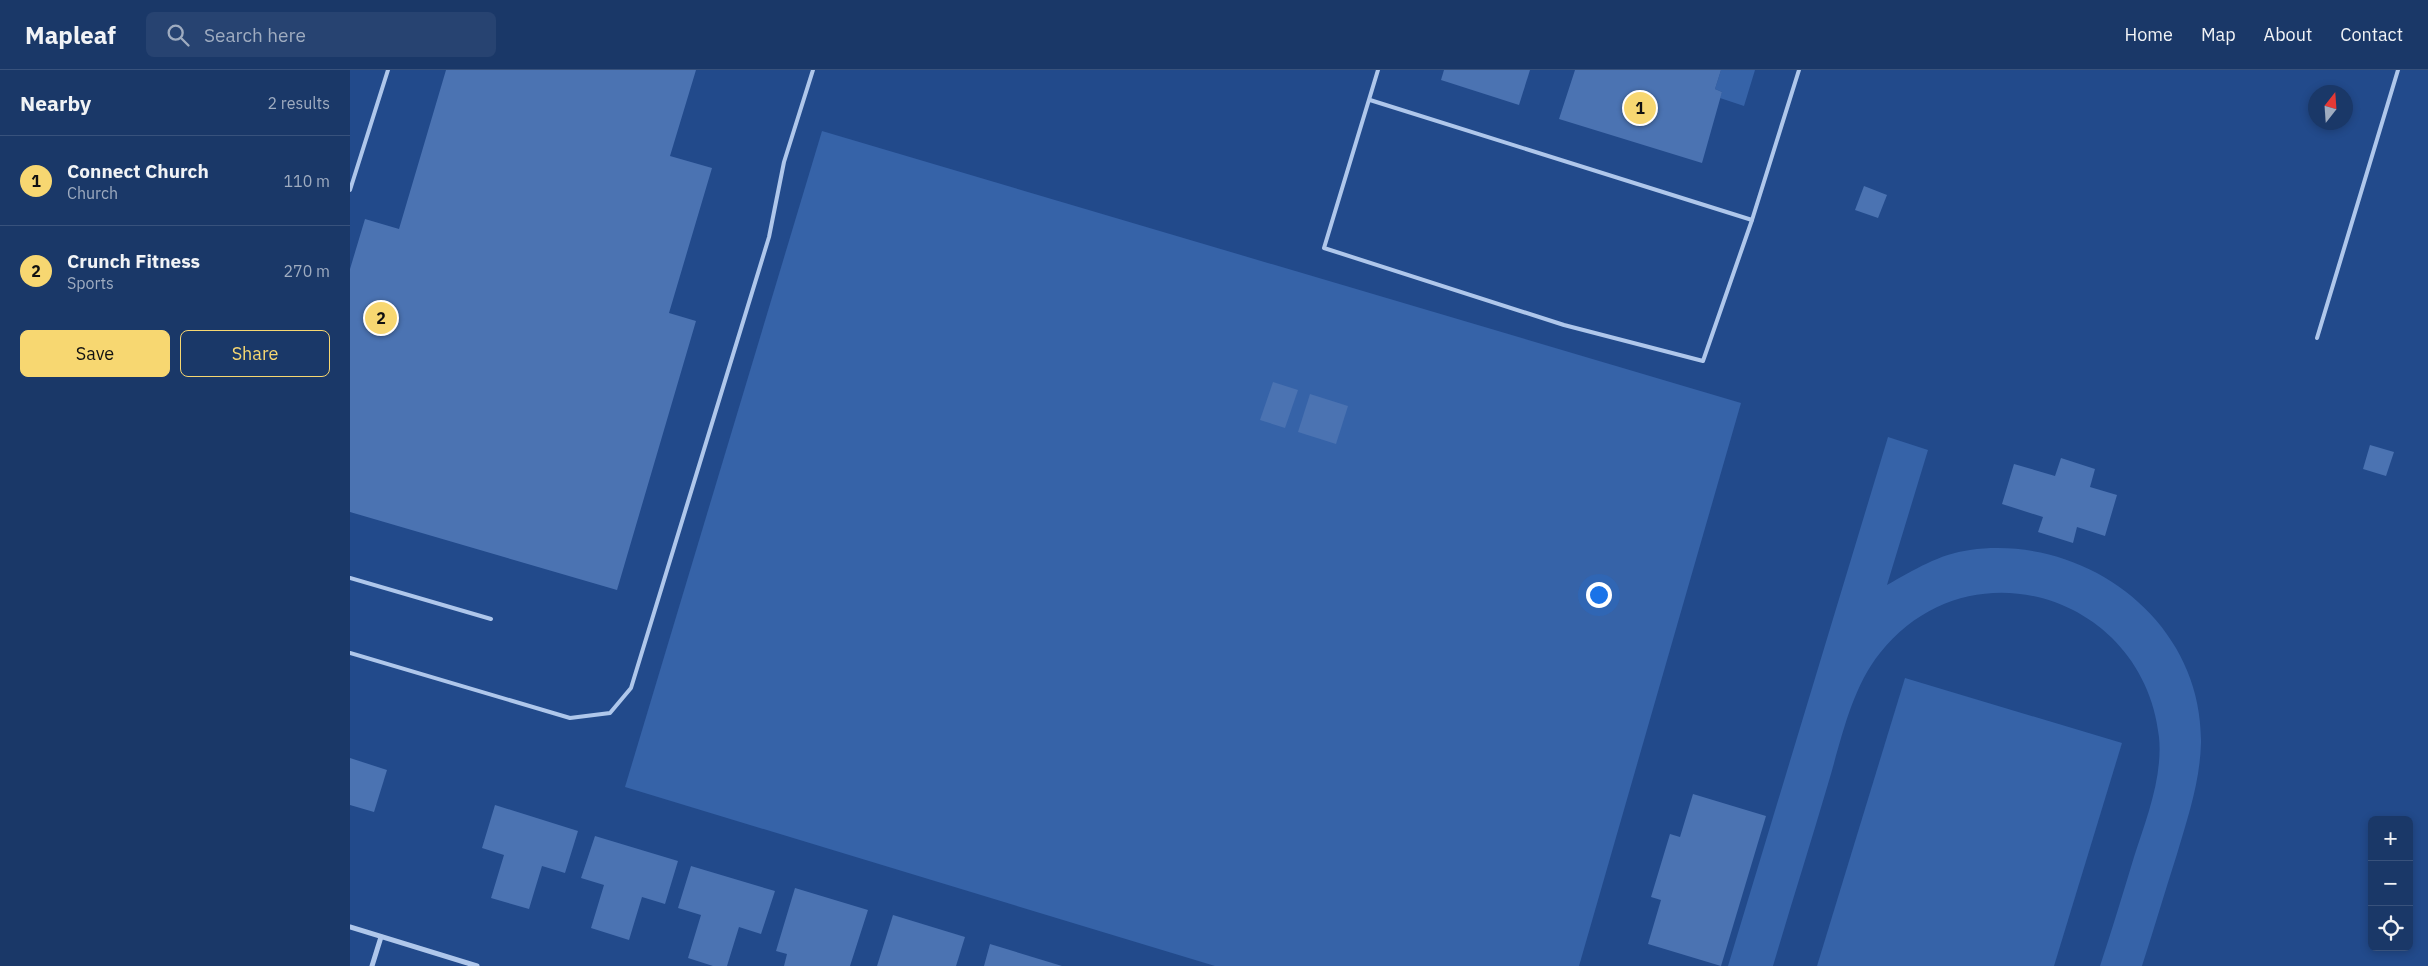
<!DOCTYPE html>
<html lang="en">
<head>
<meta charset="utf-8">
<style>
	:root { --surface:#1a3868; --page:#274371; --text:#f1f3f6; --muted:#9facc0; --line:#38527c; --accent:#f7d771 }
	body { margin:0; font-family:"IBM Plex Sans",sans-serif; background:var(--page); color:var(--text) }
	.controls { position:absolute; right:15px; bottom:15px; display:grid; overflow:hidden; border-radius:8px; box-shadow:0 2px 8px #0003 }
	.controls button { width:45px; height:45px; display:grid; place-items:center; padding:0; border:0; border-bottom:1px solid var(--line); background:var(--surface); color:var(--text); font:25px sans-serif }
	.compass { position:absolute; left:1958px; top:15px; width:45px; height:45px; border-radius:50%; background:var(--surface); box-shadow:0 2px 8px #0003; rotate:17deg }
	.you { position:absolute; left:1248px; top:524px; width:18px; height:18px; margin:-12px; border:4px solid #fff; border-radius:50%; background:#1a73e8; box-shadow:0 0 0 8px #1a73e833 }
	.badge { display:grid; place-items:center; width:32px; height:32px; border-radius:50%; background:var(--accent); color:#111; font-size:16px; font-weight:700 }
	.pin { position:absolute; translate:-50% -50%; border:2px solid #fff; box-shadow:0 1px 5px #0006 }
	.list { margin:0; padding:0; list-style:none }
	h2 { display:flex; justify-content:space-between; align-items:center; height:65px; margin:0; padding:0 20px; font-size:21px }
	h2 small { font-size:16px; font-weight:400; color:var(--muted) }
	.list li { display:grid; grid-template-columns:32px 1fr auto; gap:15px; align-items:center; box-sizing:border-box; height:90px; padding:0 20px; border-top:1px solid var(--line) }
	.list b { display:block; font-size:19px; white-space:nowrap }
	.list p { margin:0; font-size:16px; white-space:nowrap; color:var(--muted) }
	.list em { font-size:16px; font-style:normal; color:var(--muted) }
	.actions { display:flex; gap:10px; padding:15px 20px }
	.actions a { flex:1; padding:11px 0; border:1px solid var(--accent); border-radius:8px; text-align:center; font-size:18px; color:var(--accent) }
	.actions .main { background:var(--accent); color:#111 }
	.icon { flex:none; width:28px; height:28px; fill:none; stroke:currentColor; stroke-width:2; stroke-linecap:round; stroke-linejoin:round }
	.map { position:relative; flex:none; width:2078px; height:896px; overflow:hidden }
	header { display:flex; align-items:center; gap:30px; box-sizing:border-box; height:70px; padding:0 25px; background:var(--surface); border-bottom:1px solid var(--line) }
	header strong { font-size:24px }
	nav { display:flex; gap:28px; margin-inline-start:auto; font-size:18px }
	.search { width:350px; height:45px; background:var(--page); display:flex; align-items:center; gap:12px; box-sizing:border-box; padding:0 18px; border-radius:8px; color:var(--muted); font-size:19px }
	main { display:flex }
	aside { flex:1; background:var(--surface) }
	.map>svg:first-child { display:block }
	.green { fill:#3663a8 }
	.building { fill:#4b73b2 }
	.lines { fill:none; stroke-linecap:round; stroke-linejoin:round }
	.service { stroke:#afc7eb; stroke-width:4 }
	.minor { stroke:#afc7eb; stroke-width:5 }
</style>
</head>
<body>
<header>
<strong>Mapleaf</strong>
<div class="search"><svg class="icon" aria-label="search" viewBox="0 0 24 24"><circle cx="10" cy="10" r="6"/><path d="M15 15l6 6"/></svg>Search here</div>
<nav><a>Home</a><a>Map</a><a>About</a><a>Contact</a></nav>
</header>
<main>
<aside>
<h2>Nearby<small>2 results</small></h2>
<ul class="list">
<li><span class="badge">1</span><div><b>Connect Church</b><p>Church</p></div><em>110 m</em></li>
<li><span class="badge">2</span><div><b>Crunch Fitness</b><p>Sports</p></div><em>270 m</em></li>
</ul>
<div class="actions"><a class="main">Save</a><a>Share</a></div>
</aside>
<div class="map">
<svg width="2078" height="896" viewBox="0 0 2078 896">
	<rect width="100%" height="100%" fill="#224a8b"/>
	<g class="green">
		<polygon points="1371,0 1405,0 1394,36 1370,28 1372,22 1365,19"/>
		<polygon points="472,61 1391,333 1229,896 865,896 275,717"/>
		<path d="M1538 367 1578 380 1537 515C1564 500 1589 484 1620 480 1736 464 1853 551 1851 673 1850 711 1838 747 1827 784 1815 821 1804 859 1792 896H1750C1762 860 1773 823 1784 787 1796 750 1813 707 1809 667 1794 526 1620 470 1530 583 1501 619 1491 671 1478 714 1460 775 1441 835 1423 896H1378Z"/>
		<polygon points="1555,608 1772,673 1704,896 1467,896"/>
	</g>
	<g class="building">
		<polygon points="96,0 346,0 320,86 362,98 319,243 346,251 267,520 0,442 0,199 15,149 49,159"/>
		<polygon points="1094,0 1180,0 1169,35 1091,10"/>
		<polygon points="1225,0 1371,0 1365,19 1372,22 1352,93 1209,49"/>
		<polygon points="1514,116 1537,125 1528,148 1505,140"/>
		<polygon points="923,312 948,320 935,358 910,350"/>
		<polygon points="960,324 998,336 986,374 948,362"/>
		<polygon points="2020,375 2044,382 2036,406 2013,399"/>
		<polygon points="1711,388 1745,399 1740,417 1767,425 1755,466 1727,457 1723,473 1688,462 1693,447 1652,434 1664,394 1705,406"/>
		<polygon points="0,688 37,700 24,742 0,735"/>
		<polygon points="1343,724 1416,746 1371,896 1298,874 1311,830 1301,827 1320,764 1330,767"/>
		<polygon points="145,735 228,761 215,803 192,796 179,839 141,828 154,785 132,778"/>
		<polygon points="245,766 328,791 315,834 292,827 279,870 241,858 254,815 231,808"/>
		<polygon points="341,796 425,821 411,864 389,857 377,896 363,896 338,888 351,845 328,838"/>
		<polygon points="445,818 518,840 500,896 434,896 437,884 426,881"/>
		<polygon points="543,845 615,867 606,896 527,896"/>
		<polygon points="640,874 712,896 634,896"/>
	</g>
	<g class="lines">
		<g class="service">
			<polyline points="1028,0 974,178 1214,255 1353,291 1402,150 1449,0"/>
			<polyline points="1020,30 1402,150"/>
			<polyline points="0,120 38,0"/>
			<polyline points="1967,268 2048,0"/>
			<polyline points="0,508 141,549"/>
			<polyline points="0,583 220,648 260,643 281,618 419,167 434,92 463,0"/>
		</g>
		<g class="minor">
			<polyline points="0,857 127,896"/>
			<polyline points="22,896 31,867"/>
		</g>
	</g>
</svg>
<div class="controls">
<button>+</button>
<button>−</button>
<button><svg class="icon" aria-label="locate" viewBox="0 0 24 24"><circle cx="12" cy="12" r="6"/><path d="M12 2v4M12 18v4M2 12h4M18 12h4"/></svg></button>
</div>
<svg class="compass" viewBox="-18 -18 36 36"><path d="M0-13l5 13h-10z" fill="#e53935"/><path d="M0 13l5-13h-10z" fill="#9facc0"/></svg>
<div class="you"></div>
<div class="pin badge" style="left:1290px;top:38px">1</div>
<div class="pin badge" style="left:31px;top:248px">2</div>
</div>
</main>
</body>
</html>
